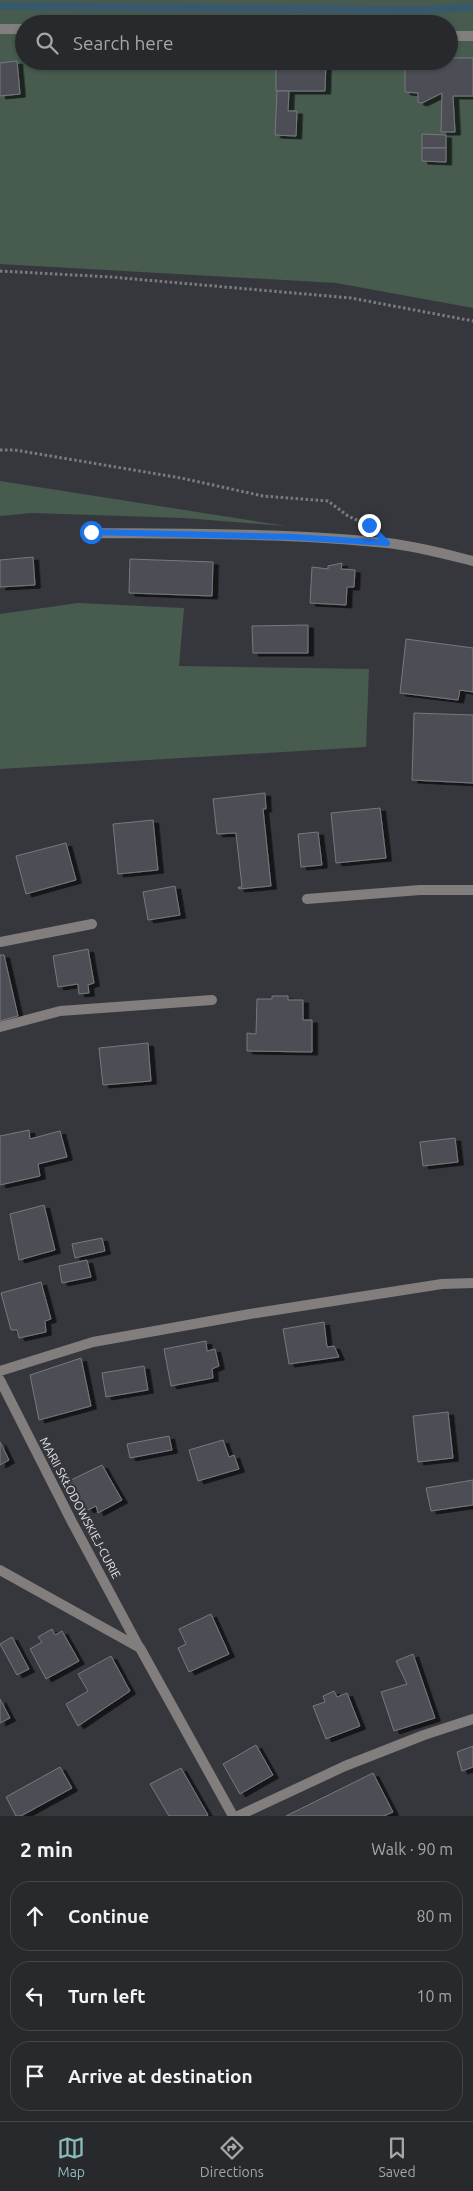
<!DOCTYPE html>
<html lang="en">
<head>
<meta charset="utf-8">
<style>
	:root { --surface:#28292d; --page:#343539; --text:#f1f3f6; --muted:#a5a6aa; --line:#444549; --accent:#8bbbb9 }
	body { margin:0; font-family:Ubuntu,sans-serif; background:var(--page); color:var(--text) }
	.stop { position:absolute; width:15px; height:15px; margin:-11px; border:4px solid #1a73e8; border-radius:50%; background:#fff }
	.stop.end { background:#1a73e8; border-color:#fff; box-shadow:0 1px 5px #0008 }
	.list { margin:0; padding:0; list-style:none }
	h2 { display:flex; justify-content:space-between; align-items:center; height:65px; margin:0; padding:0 20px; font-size:21px }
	h2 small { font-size:16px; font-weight:400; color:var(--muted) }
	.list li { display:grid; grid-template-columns:32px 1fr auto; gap:15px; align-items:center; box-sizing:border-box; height:70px; margin:0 10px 10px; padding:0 10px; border:1px solid var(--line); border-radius:20px }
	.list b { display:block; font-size:19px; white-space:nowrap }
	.list em { font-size:16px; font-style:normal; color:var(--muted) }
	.icon { flex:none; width:28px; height:28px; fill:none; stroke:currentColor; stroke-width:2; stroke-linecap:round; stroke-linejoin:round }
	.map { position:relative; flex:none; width:473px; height:1816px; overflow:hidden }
	.search { position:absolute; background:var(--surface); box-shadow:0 1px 4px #0004; left:15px; right:15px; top:15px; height:55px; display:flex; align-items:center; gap:12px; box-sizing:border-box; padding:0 18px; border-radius:28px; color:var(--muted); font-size:19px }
	.sheet { height:305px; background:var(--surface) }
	nav { display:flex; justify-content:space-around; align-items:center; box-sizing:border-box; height:70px; border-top:1px solid var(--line); background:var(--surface); font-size:14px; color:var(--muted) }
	nav a { display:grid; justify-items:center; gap:2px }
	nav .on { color:var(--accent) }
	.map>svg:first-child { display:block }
	.green { fill:#475b4f; fill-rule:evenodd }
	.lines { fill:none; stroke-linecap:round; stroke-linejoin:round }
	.stream { stroke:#38596c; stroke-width:8 }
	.building { fill:#4d4e54; stroke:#77787e; filter:url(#shadow) }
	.path { stroke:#7a7b7f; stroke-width:3; stroke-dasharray:2.5 2.5; stroke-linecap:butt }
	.lane { stroke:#817e7d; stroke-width:10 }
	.street { stroke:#817e7d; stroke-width:10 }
	.route { stroke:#1a73e8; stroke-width:6 }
	.labels { text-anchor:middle; stroke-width:4.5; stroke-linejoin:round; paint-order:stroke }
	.street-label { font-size:12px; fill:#e2e2e6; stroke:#36373c }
</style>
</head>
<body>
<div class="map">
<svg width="473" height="1816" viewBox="0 0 473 1816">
	<defs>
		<filter id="shadow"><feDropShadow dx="5.5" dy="3" stdDeviation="0" flood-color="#0009"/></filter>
	</defs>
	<rect width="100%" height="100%" fill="#36373c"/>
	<g class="green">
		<path d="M0 0H473V308L336 283 0 264ZM24 24H449V61H24Z"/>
		<polygon points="0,481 286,526 184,518 32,513 0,516"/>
		<polygon points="78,603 184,608 179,666 369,669 366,747 0,769 0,614"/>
	</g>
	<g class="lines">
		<polyline class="stream" points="0,6 423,10 473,7"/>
	</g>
	<g class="building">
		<polygon points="449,58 473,58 473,96 453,96 455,132 441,132 442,93 422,103 418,102 418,93 405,92 405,61 449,61"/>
		<polygon points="17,61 20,94 0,96 0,63"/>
		<polygon points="276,61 326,61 325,91 276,91"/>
		<polygon points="277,91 289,91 288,111 297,111 296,136 275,135"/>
		<polygon points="422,134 446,135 446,148 422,148"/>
		<polygon points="422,148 446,148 446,162 422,161"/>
		<polygon points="33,557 35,585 0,587 0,560"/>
		<polygon points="130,559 213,562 212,596 129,593"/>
		<polygon points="342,563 341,569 355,570 354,587 347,587 346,605 310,603 312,567 328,569 328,566"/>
		<polygon points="308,625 308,653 253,653 252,626"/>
		<polygon points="406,639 473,648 473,692 460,690 458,700 400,693"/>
		<polygon points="414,713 473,715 473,783 412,780"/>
		<polygon points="265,793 266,809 263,809 271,886 239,889 238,887 242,887 236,833 217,834 213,799"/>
		<polygon points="380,808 386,858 336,863 331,813"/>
		<polygon points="153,820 158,870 118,874 113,824"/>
		<polygon points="318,832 322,865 301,867 298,834"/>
		<polygon points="66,843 76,880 26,894 16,856"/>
		<polygon points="175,886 180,915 148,920 143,892"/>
		<polygon points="88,949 94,983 88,985 89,993 79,994 78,984 58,987 53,956"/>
		<polygon points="0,955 4,955 18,1016 0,1021"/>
		<polygon points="272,996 288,996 288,1000 303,1000 303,1020 312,1020 312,1052 247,1051 247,1033 256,1034 257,999 272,999"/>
		<polygon points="148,1043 151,1081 103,1085 99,1048"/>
		<polygon points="29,1130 30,1139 60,1131 67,1157 38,1164 40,1176 0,1185 0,1136"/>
		<polygon points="455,1138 458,1162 423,1166 420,1142"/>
		<polygon points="44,1205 55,1250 19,1260 10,1214"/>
		<polygon points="102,1238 105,1251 75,1258 72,1244"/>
		<polygon points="87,1260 91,1277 62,1283 59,1266"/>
		<polygon points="41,1282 51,1319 45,1321 46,1332 19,1338 17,1330 11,1330 1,1293"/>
		<polygon points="324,1322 327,1347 334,1346 339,1357 289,1364 283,1329"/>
		<polygon points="206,1341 207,1351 215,1349 219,1366 212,1369 213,1378 171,1386 164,1349"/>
		<polygon points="81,1358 91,1406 39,1420 30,1375"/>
		<polygon points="144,1366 148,1390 106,1397 102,1373"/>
		<polygon points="448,1412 453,1458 418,1462 413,1416"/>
		<polygon points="169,1436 172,1450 130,1458 127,1444"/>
		<polygon points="223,1440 229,1457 234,1455 239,1469 198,1481 189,1450"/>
		<polygon points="0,1442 9,1460 0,1465"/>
		<polygon points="102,1465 122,1500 98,1513 96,1506 88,1510 69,1481"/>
		<polygon points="473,1480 473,1505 431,1511 426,1488"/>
		<polygon points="211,1614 229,1654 189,1672 178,1648 186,1644 179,1629"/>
		<polygon points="52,1629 55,1635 62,1631 79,1661 46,1679 30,1649 42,1642 38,1637"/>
		<polygon points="12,1637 29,1669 17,1675 0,1644"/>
		<polygon points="413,1654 435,1718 394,1731 381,1692 407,1684 396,1661"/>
		<polygon points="111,1656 130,1691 78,1726 66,1704 88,1691 78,1674"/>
		<polygon points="334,1691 337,1697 347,1693 360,1726 326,1739 313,1706 325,1702 323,1696"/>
		<polygon points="0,1699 10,1718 0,1723"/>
		<polygon points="256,1745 273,1775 240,1794 223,1764"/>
		<polygon points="473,1746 473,1767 462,1771 457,1752"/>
		<polygon points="60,1767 72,1788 21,1816 16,1816 6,1797"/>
		<polygon points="181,1768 208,1815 207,1816 169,1816 150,1784"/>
		<polygon points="373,1773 393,1812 384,1816 286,1816"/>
	</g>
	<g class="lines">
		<g class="path">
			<polyline points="0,271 111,277 351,298 473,321"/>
			<polyline points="0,450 15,450 181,478 263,496 328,501 348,516 359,521"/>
		</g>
		<g class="lane">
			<path d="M91 533C189 534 289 533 387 543 416 546 445 554 473 561"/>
			<polyline points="307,899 420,890 473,890"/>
			<polyline points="0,942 92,924"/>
			<polyline points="0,1027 60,1011 212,1000"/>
			<polyline points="0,1371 93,1342 250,1314 442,1284 473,1283"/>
		</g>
		<g class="street">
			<polyline points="0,29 24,29"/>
			<polyline points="449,36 473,36"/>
			<polyline points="0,1380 72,1522 139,1647"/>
			<polyline points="0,1570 140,1648 233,1816"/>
			<polyline points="238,1816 345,1766 424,1735 473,1719"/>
		</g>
	</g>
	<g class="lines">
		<polyline class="route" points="91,532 293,537 387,543 369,525"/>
	</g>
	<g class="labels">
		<g class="street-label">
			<text transform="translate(80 1508) rotate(62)" y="4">MARII SKŁODOWSKIEJ-CURIE</text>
		</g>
	</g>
</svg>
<div class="stop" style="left:91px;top:532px"></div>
<div class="stop end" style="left:369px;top:525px"></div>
<div class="search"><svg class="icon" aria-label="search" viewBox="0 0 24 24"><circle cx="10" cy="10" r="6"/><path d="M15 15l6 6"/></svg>Search here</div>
</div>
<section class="sheet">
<h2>2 min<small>Walk · 90 m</small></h2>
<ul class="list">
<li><svg class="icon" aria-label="ahead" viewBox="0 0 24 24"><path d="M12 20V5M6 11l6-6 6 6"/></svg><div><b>Continue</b></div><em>80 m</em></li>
<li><svg class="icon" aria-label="left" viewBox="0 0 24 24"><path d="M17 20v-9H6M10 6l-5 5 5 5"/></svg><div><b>Turn left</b></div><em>10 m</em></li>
<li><svg class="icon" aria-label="arrive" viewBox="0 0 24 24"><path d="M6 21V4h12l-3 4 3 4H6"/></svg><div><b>Arrive at destination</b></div></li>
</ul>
</section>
<nav>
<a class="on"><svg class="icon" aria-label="map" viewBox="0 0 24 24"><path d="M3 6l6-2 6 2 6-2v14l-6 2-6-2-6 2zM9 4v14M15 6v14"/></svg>Map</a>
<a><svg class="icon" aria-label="directions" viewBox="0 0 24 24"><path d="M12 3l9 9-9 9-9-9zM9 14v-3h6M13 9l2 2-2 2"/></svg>Directions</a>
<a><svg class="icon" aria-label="saved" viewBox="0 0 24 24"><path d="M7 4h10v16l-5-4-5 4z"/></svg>Saved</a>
</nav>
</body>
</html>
